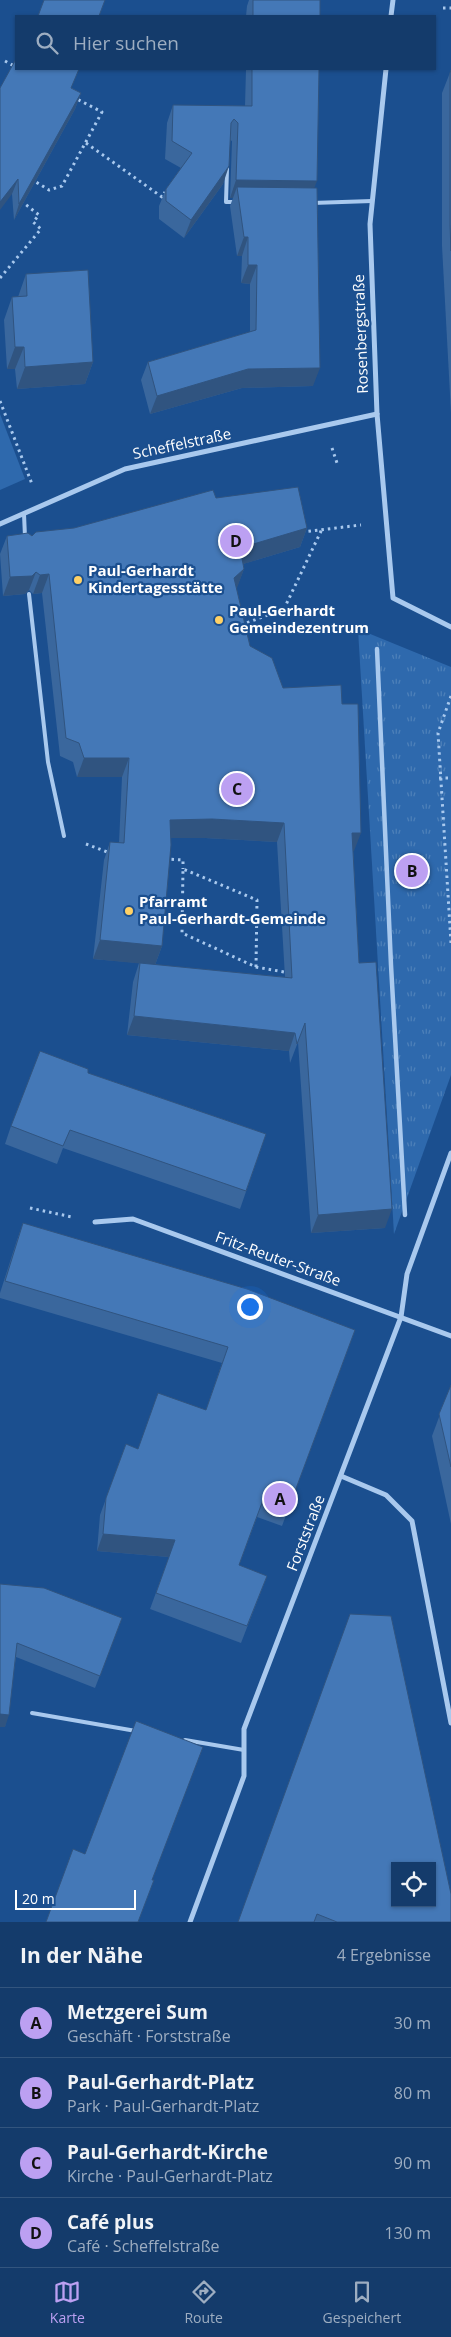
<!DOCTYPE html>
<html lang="de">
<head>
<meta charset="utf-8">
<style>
	:root { --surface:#143b6b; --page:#214673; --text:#f1f3f6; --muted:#9dadc1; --line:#33557e; --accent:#bca0f2 }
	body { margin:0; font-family:"Open Sans",sans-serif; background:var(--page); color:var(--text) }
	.controls { position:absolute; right:15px; bottom:15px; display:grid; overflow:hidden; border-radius:0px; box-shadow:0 1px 4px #0004 }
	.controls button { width:45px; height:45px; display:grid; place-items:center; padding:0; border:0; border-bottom:1px solid var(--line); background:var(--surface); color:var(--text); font:25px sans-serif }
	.scale { position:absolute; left:15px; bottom:12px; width:121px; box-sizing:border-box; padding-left:5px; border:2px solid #fff; border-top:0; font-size:14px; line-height:18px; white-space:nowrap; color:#fff; -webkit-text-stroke:4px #1b4f8f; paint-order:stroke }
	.you { position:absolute; left:249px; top:1306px; width:18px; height:18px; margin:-12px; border:4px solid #fff; border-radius:50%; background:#1a73e8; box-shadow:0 0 0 8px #1a73e833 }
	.badge { display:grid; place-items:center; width:32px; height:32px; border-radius:50%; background:var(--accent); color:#111; font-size:16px; font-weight:700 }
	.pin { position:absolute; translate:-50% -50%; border:2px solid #fff; box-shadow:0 1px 5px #0006 }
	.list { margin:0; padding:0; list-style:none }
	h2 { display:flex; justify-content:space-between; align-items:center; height:65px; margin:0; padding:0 20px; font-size:21px }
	h2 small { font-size:16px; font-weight:400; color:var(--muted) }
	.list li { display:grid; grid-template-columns:32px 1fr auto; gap:15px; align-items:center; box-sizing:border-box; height:70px; padding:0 20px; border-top:1px solid var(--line) }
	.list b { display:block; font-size:19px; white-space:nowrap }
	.list p { margin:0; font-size:16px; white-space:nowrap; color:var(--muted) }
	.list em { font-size:16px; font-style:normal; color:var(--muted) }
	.icon { flex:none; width:28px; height:28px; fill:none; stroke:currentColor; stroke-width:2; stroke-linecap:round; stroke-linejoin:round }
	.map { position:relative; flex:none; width:451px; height:1922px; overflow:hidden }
	.search { position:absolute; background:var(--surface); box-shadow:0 1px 4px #0004; left:15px; right:15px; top:15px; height:55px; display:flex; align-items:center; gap:12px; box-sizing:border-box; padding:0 18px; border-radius:0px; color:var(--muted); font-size:19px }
	.sheet { height:345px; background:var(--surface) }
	nav { display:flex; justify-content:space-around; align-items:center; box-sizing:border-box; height:70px; border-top:1px solid var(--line); background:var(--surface); font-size:14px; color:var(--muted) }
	nav a { display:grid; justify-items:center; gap:2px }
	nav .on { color:var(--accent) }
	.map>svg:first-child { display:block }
	.green { fill:#2e69ad }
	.park { fill:url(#park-tufts) }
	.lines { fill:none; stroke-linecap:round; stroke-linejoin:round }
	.path { stroke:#a9c9ee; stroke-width:3; stroke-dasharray:2.5 4; stroke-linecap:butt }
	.service { stroke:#a9c9ee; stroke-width:4 }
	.pedestrian { stroke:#a9c9ee; stroke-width:4.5 }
	.minor { stroke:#a9c9ee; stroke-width:5 }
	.wall { fill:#3a679d; fill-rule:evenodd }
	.shaded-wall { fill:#305480 }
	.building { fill:#4478b7; stroke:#305480; fill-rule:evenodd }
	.poi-dot { fill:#ffd166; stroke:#1b4f8f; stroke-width:2 }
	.labels { text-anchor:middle; stroke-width:4.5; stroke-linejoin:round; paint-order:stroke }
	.street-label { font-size:15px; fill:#fff; stroke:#1b4f8f }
	.poi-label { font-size:15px; font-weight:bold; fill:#fff; stroke:#1b4f8f; text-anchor:start }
</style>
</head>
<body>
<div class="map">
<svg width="451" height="1922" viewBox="0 0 451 1922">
	<defs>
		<pattern id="park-tufts" width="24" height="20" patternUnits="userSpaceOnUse" patternTransform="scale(1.25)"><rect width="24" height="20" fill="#2e69ad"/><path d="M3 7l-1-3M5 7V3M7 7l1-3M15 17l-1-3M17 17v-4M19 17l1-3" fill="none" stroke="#4d80b9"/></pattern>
	</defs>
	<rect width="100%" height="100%" fill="#1b4f8f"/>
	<polygon class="green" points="0,414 25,479 0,490"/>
	<polygon class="park" points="358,629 451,667 451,1075 394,1234"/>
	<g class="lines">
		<g class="path">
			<polyline points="443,8 451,8"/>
			<polyline points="5,61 16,67"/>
			<polyline points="86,143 162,197 165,192"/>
			<polyline points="31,179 49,190 62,186 102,112 75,98"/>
			<polyline points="0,278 41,229 33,222 39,215 20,200"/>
			<polyline points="0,401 32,484"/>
			<polyline points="332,448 338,466"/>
			<polyline points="302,532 361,525"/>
			<polyline points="241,625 284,609 322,529"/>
			<polyline points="451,696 438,733 451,943"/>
			<polyline points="439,778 451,778"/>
			<polyline points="86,844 110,853"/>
			<polyline points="165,859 183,860 183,869"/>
			<polyline points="256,967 257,900 183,869 182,933 256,967 284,972"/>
			<polyline points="30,1208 72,1217"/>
		</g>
		<g class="service">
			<polyline points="227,169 226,202 235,202"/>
			<polyline points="312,203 372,201"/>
			<polyline points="24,514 25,537"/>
			<polyline points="29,594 48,762 64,836"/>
			<polyline points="32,1713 136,1731"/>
			<polyline points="185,1740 244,1750"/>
		</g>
		<polyline class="pedestrian" points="377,649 391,965 405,1215"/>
		<g class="minor">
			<polyline points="391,16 393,0"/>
			<polyline points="386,69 370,224 377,414 393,598 451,627"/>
			<polyline points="0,524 125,469 377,414"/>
			<polyline points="95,1222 133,1219 451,1336"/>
			<polyline points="341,1476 386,1495 412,1521 451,1723"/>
			<polyline points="190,1922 244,1776 244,1729 401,1317 407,1274 451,1153"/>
		</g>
	</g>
	<g class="wall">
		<polygon points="249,0 320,0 320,16 246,16 247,6"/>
		<polygon points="246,69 319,69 314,188 313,386 242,388 150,414 141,380 148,362 250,332 250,284 241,283 242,256 237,256 230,206 233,198 230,198 232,141 230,140 223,184 184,238 159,219 159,206 166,189 181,168 165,159 167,123 173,105 245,106"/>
		<polygon points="451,70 451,413 442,246 442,93"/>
		<polygon points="0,88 72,88 81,93 75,109 14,220 12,194"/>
		<polygon points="26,274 93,362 85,384 17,389 15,369 7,369 4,320 12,297 18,297"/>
		<path d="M216 498 307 528 300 547 243 564 244 569 236 589 250 646 283 688 354 851H353L359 963 385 1228 311 1233 298 1042 290 1063 289 1051 127 1035 133 982 139 963 93 959 104 860 110 842 119 843 122 777H77L73 762 60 756 42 593 33 594 29 590 25 594 3 596 0 554 7 536H32L74 528ZM170 838H205L277 842 285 977 155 965 162 946Z"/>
		<polygon points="88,1073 266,1134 240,1209 63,1148 57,1164 5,1144 11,1126"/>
		<polygon points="23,1223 355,1330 282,1526 257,1517 239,1565 267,1576 241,1643 150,1609 169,1557 97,1551 100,1515 126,1444 138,1449 206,1410 222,1363 0,1298 0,1293 17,1240"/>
		<polygon points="451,1385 451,1524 432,1436"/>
		<polygon points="0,1584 122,1618 95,1688 16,1657 5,1727"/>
		<polygon points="451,1894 451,1922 238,1922"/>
	</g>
	<g class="shaded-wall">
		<polygon points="81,93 75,109 14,220 19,204"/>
		<polygon points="229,166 223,184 184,238 191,220"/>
		<polygon points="18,179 12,194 0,210 0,202"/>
		<polygon points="236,180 317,181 310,199 237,187 233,198 230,198"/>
		<polygon points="244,237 248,237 242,256 237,256"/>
		<polygon points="248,265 257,265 250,284 241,283"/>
		<polygon points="15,347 24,347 15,369 7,369"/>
		<polygon points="93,362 85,384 17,389 25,367"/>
		<polygon points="320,368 313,386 242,388 150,414 157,396 248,369"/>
		<polygon points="307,528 300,547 233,567 240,548"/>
		<polygon points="244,569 237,588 227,597 234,578"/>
		<polygon points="36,572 29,590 25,594 3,596 10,577"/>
		<polygon points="49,574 42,593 33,594 40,575"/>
		<polygon points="84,758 129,758 122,777 77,777"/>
		<polygon points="212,819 284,823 277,842 205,838 163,838 170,820"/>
		<polygon points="352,833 361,833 354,851 345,852"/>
		<polygon points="100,940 162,946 155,965 93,959"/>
		<polygon points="134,1016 295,1033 289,1051 127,1035"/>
		<polygon points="392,1209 385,1228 311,1233 318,1215"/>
		<polygon points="103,1534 175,1540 169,1557 97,1551"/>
		<polygon points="0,1714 9,1715 5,1727 0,1727"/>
	</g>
	<g class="building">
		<polygon points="44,0 105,0 99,16 38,16"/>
		<rect x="253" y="0" width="67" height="16"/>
		<polygon points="16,59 16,69 79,69 71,88 81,93 19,204 18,179 0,202 0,88"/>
		<polygon points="252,69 319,69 317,181 236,180 238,123 234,119 231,123 229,166 191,220 166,201 166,189 192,153 172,141 173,105 252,106"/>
		<polygon points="451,70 451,251 450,225 450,73"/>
		<polygon points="237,187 317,188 320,368 248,369 157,396 148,362 256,330 257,265 248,265 248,237 244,237"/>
		<polygon points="88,270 93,362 25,367 24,347 15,347 12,297 27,296 26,274"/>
		<polygon points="298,487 307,528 240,548 244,569 234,578 250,646 272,658 283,688 341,685 342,704 358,704 361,833 352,833 359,963 376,962 392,1209 318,1215 305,1023 297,1044 295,1033 134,1016 140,963 292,978 284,823 212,819 170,820 171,845 162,946 100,940 110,842 124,843 129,758 84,758 79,743 66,738 49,574 40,575 36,572 32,576 10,577 7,536 28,533 32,536 36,532 74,528 213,490 216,498"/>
		<polygon points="40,1051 88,1069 88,1073 266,1134 246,1191 70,1130 63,1146 11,1126"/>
		<polygon points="23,1223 247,1289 355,1330 288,1510 263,1500 250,1535 239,1565 267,1576 247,1626 156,1593 175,1540 103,1534 106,1498 126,1444 138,1449 158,1393 206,1410 228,1347 5,1281"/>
		<polygon points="451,1385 451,1467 439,1414"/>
		<polygon points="0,1584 44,1588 122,1618 100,1676 17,1643 9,1715 0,1714"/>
		<path d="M350 1614 391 1616 451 1894V1922H337L317 1914 314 1922H238ZM395 1866H432V1903H395Z"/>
		<polygon points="136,1721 203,1747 152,1880 154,1880 138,1922 46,1922 73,1849 85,1854"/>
	</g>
	<g class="poi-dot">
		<circle cx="78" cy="580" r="5"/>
		<circle cx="219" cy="620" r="5"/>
		<circle cx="129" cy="911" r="5"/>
	</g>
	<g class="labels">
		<g class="street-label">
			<text transform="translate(361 334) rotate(-92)" y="5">Rosenbergstraße</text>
			<text transform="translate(182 444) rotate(-12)" y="5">Scheffelstraße</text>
			<text transform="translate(278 1259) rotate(20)" y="5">Fritz-Reuter-Straße</text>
			<text transform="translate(306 1533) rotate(-69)" y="5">Forststraße</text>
		</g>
		<g class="poi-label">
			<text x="88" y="576">Paul-Gerhardt<tspan x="88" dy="17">Kindertagesstätte</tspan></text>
			<text x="229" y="616">Paul-Gerhardt<tspan x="229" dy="17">Gemeindezentrum</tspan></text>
			<text x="139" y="907">Pfarramt<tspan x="139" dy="17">Paul-Gerhardt-Gemeinde</tspan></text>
		</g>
	</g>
</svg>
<div class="controls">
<button><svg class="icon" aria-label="locate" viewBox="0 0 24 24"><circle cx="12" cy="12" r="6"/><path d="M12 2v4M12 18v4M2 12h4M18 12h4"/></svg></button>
</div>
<div class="scale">20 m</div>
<div class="you"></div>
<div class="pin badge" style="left:280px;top:1499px">A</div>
<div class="pin badge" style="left:412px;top:871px">B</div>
<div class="pin badge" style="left:237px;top:789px">C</div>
<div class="pin badge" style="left:236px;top:541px">D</div>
<div class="search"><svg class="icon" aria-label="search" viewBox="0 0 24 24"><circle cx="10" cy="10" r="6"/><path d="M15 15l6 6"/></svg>Hier suchen</div>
</div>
<section class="sheet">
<h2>In der Nähe<small>4 Ergebnisse</small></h2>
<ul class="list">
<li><span class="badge">A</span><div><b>Metzgerei Sum</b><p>Geschäft · Forststraße</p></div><em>30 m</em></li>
<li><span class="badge">B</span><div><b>Paul-Gerhardt-Platz</b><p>Park · Paul-Gerhardt-Platz</p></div><em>80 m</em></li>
<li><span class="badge">C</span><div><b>Paul-Gerhardt-Kirche</b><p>Kirche · Paul-Gerhardt-Platz</p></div><em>90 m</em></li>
<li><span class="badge">D</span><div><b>Café plus</b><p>Café · Scheffelstraße</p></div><em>130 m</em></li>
</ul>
</section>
<nav>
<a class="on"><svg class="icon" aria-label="map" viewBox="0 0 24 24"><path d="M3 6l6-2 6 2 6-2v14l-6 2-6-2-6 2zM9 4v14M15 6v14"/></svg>Karte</a>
<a><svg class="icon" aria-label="directions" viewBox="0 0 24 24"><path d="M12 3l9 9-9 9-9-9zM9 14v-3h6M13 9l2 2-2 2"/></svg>Route</a>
<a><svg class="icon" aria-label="saved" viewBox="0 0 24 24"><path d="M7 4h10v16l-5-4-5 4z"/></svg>Gespeichert</a>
</nav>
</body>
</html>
